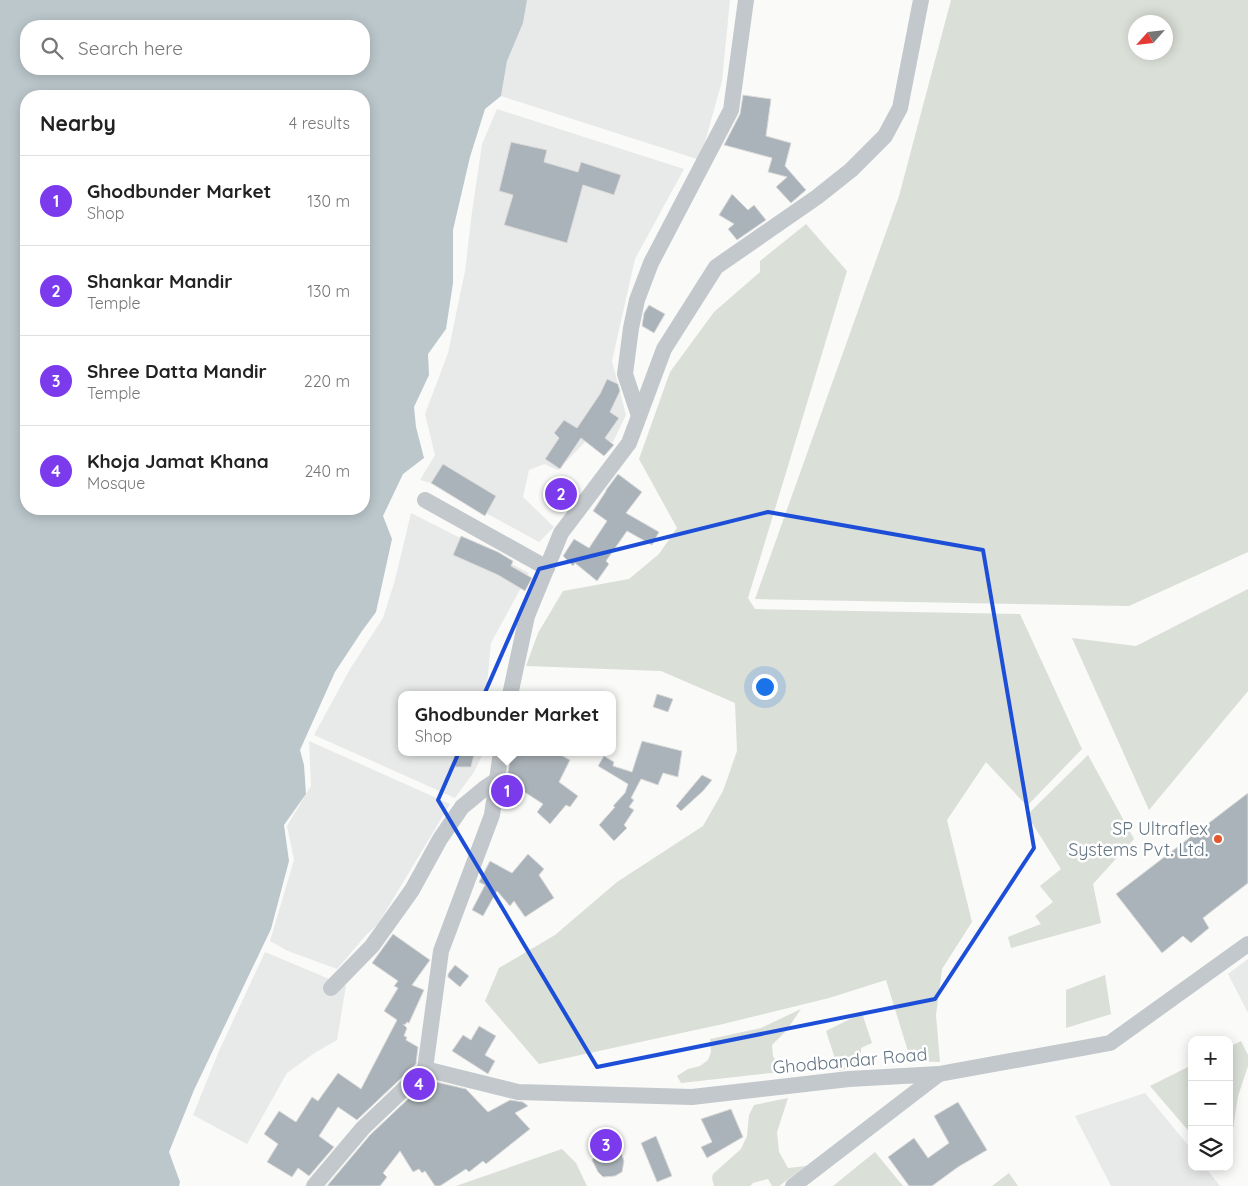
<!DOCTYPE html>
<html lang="en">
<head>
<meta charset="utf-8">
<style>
	:root { --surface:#fff; --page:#f2f2f2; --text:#222; --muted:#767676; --line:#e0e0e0; --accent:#7c3aed }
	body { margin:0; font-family:Quicksand,sans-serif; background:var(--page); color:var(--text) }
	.controls { position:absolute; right:15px; bottom:15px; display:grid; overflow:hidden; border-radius:10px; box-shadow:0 2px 12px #0003 }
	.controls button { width:45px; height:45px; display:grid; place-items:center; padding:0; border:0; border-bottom:1px solid var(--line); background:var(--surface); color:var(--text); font:25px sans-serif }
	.compass { position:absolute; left:1128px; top:15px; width:45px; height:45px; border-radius:50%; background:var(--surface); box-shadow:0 2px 12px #0003; rotate:243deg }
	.you { position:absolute; left:764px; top:686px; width:18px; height:18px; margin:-12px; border:4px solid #fff; border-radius:50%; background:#1a73e8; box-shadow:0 0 0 8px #1a73e833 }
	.badge { display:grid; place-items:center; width:32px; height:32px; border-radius:50%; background:var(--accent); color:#fff; font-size:16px; font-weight:700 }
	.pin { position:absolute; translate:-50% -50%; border:2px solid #fff; box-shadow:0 1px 5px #0006 }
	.popup { position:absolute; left:398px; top:691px; width:218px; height:65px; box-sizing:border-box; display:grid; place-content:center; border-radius:10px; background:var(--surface); filter:drop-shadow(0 1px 4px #0005); font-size:16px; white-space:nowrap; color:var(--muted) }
	.popup b { font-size:19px; color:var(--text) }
	.popup::after { content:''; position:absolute; left:50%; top:100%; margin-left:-10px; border:10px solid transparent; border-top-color:var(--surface) }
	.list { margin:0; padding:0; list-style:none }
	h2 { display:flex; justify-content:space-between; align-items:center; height:65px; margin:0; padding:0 20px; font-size:21px }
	h2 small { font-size:16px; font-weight:400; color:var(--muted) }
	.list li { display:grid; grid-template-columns:32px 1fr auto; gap:15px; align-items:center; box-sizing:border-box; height:90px; padding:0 20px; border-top:1px solid var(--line) }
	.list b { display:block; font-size:19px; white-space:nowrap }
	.list p { margin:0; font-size:16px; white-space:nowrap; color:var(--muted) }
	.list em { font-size:16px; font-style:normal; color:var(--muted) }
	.icon { flex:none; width:28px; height:28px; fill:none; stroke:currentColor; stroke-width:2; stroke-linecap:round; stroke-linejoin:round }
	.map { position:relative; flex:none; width:1248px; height:1186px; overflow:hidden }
	.search { position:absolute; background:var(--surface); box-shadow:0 2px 12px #0003; left:20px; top:20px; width:350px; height:55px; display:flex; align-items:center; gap:12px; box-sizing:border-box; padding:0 18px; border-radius:20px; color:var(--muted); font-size:19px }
	.panel { position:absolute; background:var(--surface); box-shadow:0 2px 12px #0003; left:20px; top:90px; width:350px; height:425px; border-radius:20px }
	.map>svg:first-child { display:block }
	.built { fill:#e8e9e9 }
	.green { fill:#dadfd7; fill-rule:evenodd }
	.water { fill:#bbc7cb; fill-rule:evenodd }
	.building { fill:#aab3b9; stroke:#dcdcda }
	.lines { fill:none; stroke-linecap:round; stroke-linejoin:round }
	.minor { stroke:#c3c8cc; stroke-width:16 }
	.marked { fill:none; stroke:#1d4ed8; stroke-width:4; stroke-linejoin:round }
	.poi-dot { fill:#e4572e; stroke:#fff; stroke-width:2 }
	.labels { text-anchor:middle; stroke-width:5; stroke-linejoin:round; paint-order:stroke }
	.poi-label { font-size:18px; fill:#657683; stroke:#fff; text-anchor:end }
	.street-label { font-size:18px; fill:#657683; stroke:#fff }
</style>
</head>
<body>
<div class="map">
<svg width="1248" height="1186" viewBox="0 0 1248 1186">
	<rect width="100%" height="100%" fill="#fafaf8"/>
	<g class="built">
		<polygon points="527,0 730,0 722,81 700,160 501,96 507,61 523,23"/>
		<polygon points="497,109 684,169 635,259 612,361 626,415 613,442 590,437 558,470 544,464 529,470 523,497 554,527 539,542 431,483 420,480 435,455 425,414 448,353 465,271 472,212 482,144"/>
		<polygon points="411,513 529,573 491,643 486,695 402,695 402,752 484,752 474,772 455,798 314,735 350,669 383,618 395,580"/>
		<polygon points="309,741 450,804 378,924 367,934 337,969 288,951 270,941 294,860 287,826 311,786"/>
		<polygon points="265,952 346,986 337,1040 313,1054 287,1073 247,1144 193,1115 219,1051"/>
		<polygon points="1248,959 1248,1013 1228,974"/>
		<polygon points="1145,1093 1192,1150 1192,1167 1205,1167 1220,1186 1111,1186 1075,1116"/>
	</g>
	<g class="green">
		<path d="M951 0H1248V552L1129 606 755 599 899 196ZM1166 22V52H1136V22Z"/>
		<polygon points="806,224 847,271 748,598 755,609 1020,614 1082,749 1027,806 986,762 947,820 972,922 942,969 936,1015 940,1062 911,1061 886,980 829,998 723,1024 539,1064 485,1001 499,968 555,935 617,882 703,826 723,791 737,751 735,703 661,671 526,666 538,633 563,591 629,579 659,554 677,528 639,459 670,372 714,312 760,272 760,261"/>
		<polygon points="1248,589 1248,691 1149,810 1072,638 1136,646"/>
		<polygon points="1088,755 1134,839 1093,884 1101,923 1011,948 1008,937 1041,924 1035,916 1053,902 1040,886 1061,869 1027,815"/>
		<polygon points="1105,975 1111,1014 1066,1028 1066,990"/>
		<polygon points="801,1009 786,1031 772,1045 773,1056 781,1072 681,1083 677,1076 688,1069 700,1066 708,1060 711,1052 710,1039 761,1028"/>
		<polygon points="862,1013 872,1043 861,1048 861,1065 839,1071 826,1031"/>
		<polygon points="1241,1041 1248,1055 1248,1066 1238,1096 1229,1155 1229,1047"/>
		<polygon points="1192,1065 1192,1135 1150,1086"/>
		<polygon points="788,1098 777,1132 779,1152 788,1168 806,1166 779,1186 772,1186 768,1179 753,1183 750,1186 714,1186 712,1178 713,1174 741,1149 747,1136 749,1115 754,1105"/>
		<polygon points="562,1149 576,1163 587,1186 456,1186"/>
		<polygon points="875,1152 903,1186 833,1186"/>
		<polygon points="1009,1173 1018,1186 992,1186"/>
	</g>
	<path class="water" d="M0 0H527L523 23 507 61 501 96 485 109 470 157 453 230V283L446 329 428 354 429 375 414 407 416 427 424 458 403 474 383 516 392 539 376 612 362 631 335 672 300 750 304 765 306 794 284 825 289 861 271 929 194 1090 169 1152 180 1182 179 1186H0ZM26 26H364V69H26ZM26 96H364V509H26Z"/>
	<g class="building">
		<polygon points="743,95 771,99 766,136 791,143 785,166 806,190 791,203 776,187 787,177 768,172 772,158 724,145 740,114"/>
		<polygon points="511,142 547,150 544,162 578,172 581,162 621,175 614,195 583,185 567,243 504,225 513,195 499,191"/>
		<polygon points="732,194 748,210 754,205 766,220 737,240 728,229 734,224 719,215"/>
		<polygon points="649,305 665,314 654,333 642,326 644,313"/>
		<polygon points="607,379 618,384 620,391 610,412 619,418 605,438 614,445 604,456 581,438 560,469 545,459 559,438 554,433 564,420 577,428 600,394"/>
		<polygon points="443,464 496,496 485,516 431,483"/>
		<polygon points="618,474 642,492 626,513 659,532 652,545 627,531 606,561 609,564 597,581 575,563 573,566 563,556 574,539 589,548 607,521 593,511 606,491 606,490"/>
		<polygon points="461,536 498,552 513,561 511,566 532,578 525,591 498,575 453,555"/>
		<polygon points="657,694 673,699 668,712 653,707"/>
		<polygon points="642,741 682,751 678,777 663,773 658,785 641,779 631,798 634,800 629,807 634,810 624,825 627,828 614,841 599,825 615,807 613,806 625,793 628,784 598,766 604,756 614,762 613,766 632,772"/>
		<polygon points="454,752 463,752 474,755 471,767 455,767"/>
		<polygon points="511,752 555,752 570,760 559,782 578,796 570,807 566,805 550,824 537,812 543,804 509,782 507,779"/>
		<polygon points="702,775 712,780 703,791 681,811 676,806"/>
		<polygon points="1248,793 1248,883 1203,918 1209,928 1191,943 1183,936 1162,953 1116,894"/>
		<polygon points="528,854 544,869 539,875 554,898 525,917 514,901 510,906 497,891 483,916 472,910 485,885 479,882 490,861 512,873"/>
		<polygon points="393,934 430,960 412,985 424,990 409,1023 407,1022 405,1025 403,1024 407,1028 404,1036 407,1037 406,1040 418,1047 416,1064 357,1120 338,1107 319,1136 334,1147 309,1176 298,1168 292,1177 267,1162 278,1144 264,1134 279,1111 296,1122 312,1097 318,1101 338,1073 361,1089 397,1020 384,1011 398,988 394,986 398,981 372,963"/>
		<polygon points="455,965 469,976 460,987 448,977 448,974"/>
		<polygon points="479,1026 496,1036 485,1055 495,1061 488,1074 452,1051 463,1035 471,1040"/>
		<polygon points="428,1080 466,1089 488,1112 510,1100 523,1102 528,1106 515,1113 530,1129 486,1164 483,1161 469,1172 466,1169 440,1186 435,1186 425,1171 422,1173 419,1169 413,1172 400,1151 383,1173 387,1177 380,1186 327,1186 370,1135"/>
		<polygon points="958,1102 987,1150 958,1167 932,1186 909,1186 888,1157 914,1138 928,1158 949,1143 934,1116"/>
		<polygon points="731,1109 743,1137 707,1158 701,1147 712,1142 701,1119"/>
		<polygon points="656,1136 672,1176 657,1182 641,1143"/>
		<polygon points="611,1146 621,1152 624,1161 622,1172 615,1176 603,1177 598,1172 592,1160 600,1148"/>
	</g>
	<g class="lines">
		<g class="minor">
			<polyline points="639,416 625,374 631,328 637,300 651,263 731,110 746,0"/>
			<polyline points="425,500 547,568"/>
			<polyline points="510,695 527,616 561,533 629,443 664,349 716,267 817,197 851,170 885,136 900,108 921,0"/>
			<polyline points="331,988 372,946 412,890 440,839 462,807 485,788 497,780"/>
			<polyline points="425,1069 518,1092 692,1097 849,1079 939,1074 1110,1043 1248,944"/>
			<polyline points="425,1069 441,951 492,815 501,752"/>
			<polyline points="314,1186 363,1128 425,1069"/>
			<polyline points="793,1186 939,1074"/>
		</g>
	</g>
	<path class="marked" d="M768 512 983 550 1034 848 935 999 597 1067 438 800 539 569Z"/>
	<circle class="poi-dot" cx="1218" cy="839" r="5"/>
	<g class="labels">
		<g class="poi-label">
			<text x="1208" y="835">SP Ultraflex<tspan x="1208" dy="21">Systems Pvt. Ltd.</tspan></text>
		</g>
		<g class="street-label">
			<text transform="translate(850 1061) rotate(-5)" y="6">Ghodbandar Road</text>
		</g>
	</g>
</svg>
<div class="controls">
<button>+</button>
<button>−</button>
<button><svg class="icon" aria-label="layers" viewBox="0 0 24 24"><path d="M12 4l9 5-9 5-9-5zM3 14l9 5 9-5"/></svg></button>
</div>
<svg class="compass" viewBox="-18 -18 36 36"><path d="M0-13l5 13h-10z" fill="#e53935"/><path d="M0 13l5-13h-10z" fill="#767676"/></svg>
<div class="you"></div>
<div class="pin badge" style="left:507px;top:791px">1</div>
<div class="popup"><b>Ghodbunder Market</b>Shop</div>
<div class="pin badge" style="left:561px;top:494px">2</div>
<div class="pin badge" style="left:606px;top:1145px">3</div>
<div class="pin badge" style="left:419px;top:1084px">4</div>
<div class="search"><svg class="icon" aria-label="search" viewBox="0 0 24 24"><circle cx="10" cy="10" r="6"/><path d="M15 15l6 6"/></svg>Search here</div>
<section class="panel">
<h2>Nearby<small>4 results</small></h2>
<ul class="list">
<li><span class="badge">1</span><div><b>Ghodbunder Market</b><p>Shop</p></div><em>130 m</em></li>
<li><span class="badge">2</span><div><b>Shankar Mandir</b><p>Temple</p></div><em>130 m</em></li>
<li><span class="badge">3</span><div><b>Shree Datta Mandir</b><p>Temple</p></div><em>220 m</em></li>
<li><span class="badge">4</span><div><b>Khoja Jamat Khana</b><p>Mosque</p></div><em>240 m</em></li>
</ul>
</section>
</div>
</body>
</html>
